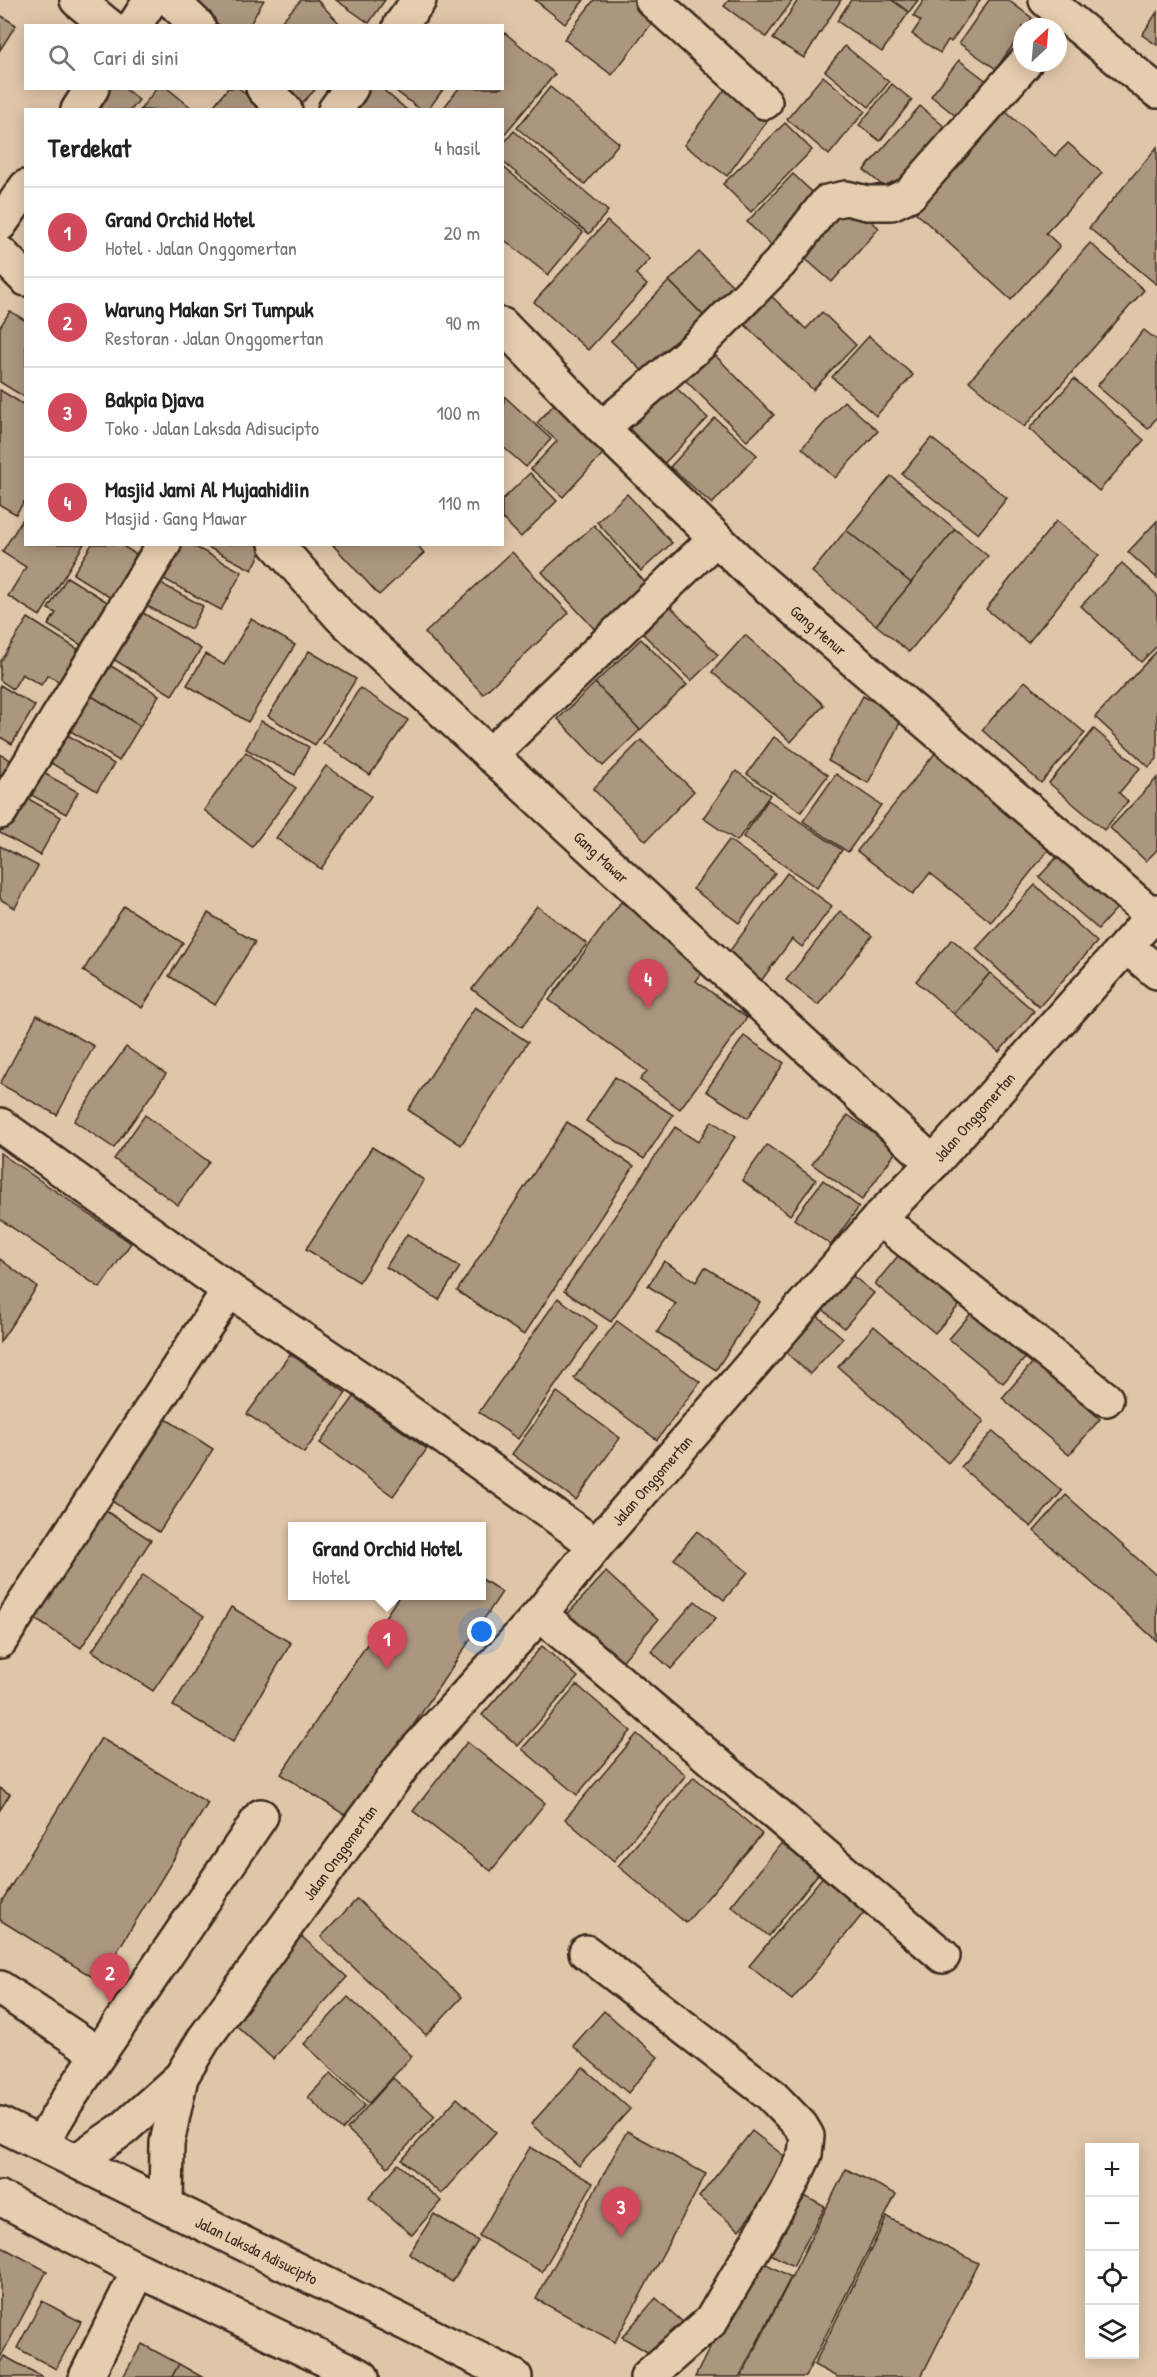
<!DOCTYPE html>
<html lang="id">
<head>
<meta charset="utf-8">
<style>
	:root { --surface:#fff; --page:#f6f6f6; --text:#222; --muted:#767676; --line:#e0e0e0; --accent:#d1495b }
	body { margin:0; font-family:"Patrick Hand",sans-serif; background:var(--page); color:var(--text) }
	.controls { position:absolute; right:18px; bottom:18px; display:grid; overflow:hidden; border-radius:0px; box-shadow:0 3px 15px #0003 }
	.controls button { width:54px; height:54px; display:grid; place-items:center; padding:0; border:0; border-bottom:2px solid var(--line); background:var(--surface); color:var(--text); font:30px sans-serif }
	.compass { position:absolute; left:1013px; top:18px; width:54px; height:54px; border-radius:50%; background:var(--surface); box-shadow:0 3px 15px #0003; rotate:26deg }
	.you { position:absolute; left:482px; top:1632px; width:21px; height:21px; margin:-15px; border:4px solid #fff; border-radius:50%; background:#1a73e8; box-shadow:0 0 0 9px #1a73e833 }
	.badge { display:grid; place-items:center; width:39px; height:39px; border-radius:50%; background:var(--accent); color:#fff; font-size:20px; font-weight:700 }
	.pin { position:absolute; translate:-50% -50px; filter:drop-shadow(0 2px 3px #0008) }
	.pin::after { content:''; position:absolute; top:32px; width:21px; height:18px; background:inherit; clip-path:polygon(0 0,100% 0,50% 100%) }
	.popup { position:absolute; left:288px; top:1522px; width:198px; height:78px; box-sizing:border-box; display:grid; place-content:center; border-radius:0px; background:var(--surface); filter:drop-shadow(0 2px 4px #0005); font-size:20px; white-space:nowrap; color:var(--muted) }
	.popup b { font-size:22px; color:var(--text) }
	.popup::after { content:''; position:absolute; left:50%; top:100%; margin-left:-12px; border:12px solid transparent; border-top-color:var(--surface) }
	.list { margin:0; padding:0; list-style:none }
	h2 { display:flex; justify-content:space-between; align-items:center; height:78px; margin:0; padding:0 24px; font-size:26px }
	h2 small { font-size:20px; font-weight:400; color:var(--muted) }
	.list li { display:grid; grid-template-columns:39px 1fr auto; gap:18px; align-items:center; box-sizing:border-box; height:90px; padding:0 24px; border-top:2px solid var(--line) }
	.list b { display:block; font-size:22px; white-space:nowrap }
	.list p { margin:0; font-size:20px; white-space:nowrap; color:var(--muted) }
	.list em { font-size:20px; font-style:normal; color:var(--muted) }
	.icon { flex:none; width:33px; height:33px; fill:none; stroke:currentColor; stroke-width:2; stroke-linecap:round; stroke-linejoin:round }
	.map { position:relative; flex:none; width:1157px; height:2377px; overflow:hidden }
	.search { position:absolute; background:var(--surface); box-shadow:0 3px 15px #0003; left:24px; top:24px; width:480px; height:66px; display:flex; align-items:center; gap:15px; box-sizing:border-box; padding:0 21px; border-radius:0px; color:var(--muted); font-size:22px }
	.panel { position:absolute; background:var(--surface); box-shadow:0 3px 15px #0003; left:24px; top:108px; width:480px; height:438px; border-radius:0px }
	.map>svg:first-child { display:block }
	.building { fill:#ad967e; stroke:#3b2a1e; stroke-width:1.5 }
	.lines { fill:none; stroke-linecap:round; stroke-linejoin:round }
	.minor-casing { stroke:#3b2a1e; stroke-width:38 }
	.highway-casing { stroke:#3b2a1e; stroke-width:38 }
	.minor { stroke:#e7cdaf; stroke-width:33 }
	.highway { stroke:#e7cdaf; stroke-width:33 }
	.labels { text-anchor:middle; stroke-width:6; stroke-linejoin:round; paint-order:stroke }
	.street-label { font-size:16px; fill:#3b2a1e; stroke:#e7cdaf }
</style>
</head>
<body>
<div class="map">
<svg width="1157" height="2377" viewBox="0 0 1157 2377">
	<rect width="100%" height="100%" fill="#e0c6a9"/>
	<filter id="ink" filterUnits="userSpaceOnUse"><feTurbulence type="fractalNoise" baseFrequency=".0167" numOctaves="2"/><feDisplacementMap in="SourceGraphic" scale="12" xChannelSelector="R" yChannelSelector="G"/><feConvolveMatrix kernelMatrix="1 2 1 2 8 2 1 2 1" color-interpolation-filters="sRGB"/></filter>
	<g filter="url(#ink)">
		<g class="building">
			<polygon points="199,0 264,0 249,26 221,26 194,10"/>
			<polygon points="301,0 317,0 342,26 277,26"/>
			<polygon points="336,0 385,0 369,23"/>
			<polygon points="535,0 584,0 565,24"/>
			<polygon points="594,0 643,0 660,13 612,75 564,39"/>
			<polygon points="729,0 793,0 766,37 724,6"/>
			<polygon points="798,0 841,0 804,58 773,39"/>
			<polygon points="851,0 892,0 909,12 882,52 837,21"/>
			<polygon points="892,0 918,0 909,12"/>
			<polygon points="924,0 980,0 951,42 948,40 940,53 912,34 921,21 913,16"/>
			<polygon points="989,0 1008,0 1032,18 1026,27 1022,27 1022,32 996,69 959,43"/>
			<polygon points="1157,12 1157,45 1142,35"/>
			<polygon points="0,15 16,25 0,50"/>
			<polygon points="505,33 555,74 502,137 502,110 442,110 459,88 502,88 502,36"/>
			<polygon points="845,46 889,82 869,107 825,71"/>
			<polygon points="959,60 997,89 968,126 931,96"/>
			<polygon points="823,76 865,111 829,155 787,119"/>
			<polygon points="731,81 774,112 727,176 684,145"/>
			<polygon points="892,84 912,100 880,141 859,125"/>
			<polygon points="550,87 619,143 585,184 517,128"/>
			<polygon points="98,88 124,88 139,100 131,110 83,110"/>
			<polygon points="157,88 167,88 194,110 140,110"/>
			<polygon points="228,88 239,88 263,110 210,110"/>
			<polygon points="276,88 314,88 315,90 296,109"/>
			<polygon points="369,88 381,88 407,110 352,110"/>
			<polygon points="392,88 444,88 428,110 421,110"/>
			<polygon points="920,106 952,133 896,197 864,170"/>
			<polygon points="1006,112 1055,156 1068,143 1102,173 1046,233 1060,246 1011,300 915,212"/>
			<polygon points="785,123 812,150 751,212 723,184"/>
			<polygon points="514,131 608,211 589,234 502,161 502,145"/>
			<polygon points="1157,147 1157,283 1156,284 1089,228"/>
			<polygon points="502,166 583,232 548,275 502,238"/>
			<polygon points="793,174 824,203 777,251 747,222"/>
			<polygon points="849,201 879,228 832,282 802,256"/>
			<polygon points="607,221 650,259 636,274 647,285 588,350 534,302"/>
			<polygon points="1090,243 1144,290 1024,427 969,381"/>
			<polygon points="699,252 740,293 711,323 669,281"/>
			<polygon points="669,281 711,323 653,381 611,341"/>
			<polygon points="768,293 806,329 822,312 856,345 813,390 741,321"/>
			<polygon points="10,311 26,321 26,398 0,382 0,327"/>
			<polygon points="1144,330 1157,340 1157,417 1148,429 1097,386"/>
			<polygon points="869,336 913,375 876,416 832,377"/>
			<polygon points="708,348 774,415 747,441 680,375"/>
			<polygon points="1074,379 1144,440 1099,491 1029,429"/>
			<polygon points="669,381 708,418 655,473 616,436"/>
			<polygon points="0,390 26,406 26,499 16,514 0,505"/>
			<polygon points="504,396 551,439 526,467 502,446"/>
			<polygon points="559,399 610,446 563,497 531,469 557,441 537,423"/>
			<polygon points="844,401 878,431 835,478 802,448"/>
			<polygon points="715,418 757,455 712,504 670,467"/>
			<polygon points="931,438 1007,498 978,534 902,474"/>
			<polygon points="530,473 557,501 521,537 502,518 502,500"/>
			<polygon points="891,476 955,529 911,583 846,530"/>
			<polygon points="627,494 672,543 641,571 597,522"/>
			<polygon points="26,514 26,544 84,544 40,616 8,596 26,567 2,552"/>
			<polygon points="1056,521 1099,555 1028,643 986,609"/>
			<polygon points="1157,521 1157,578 1128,552"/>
			<polygon points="594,525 649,587 598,633 542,572"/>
			<polygon points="955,529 988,556 909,652 876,625"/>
			<polygon points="846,530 911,583 876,625 812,572"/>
			<polygon points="92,544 120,544 149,563 122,605 73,574"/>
			<polygon points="179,544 190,544 242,572 221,610 162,578"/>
			<polygon points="202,544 265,544 252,570"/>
			<polygon points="332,544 417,544 424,553 379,595"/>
			<polygon points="512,552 569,613 483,694 425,633"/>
			<polygon points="1122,563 1157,595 1157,646 1141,662 1081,606"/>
			<polygon points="67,577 117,608 91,651 48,625 56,613 48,609"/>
			<polygon points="158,582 203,606 191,629 145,605"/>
			<polygon points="670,606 718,655 691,681 643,634"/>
			<polygon points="140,611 201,649 172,695 113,659"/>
			<polygon points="28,618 87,655 68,687 48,675 41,685 22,674 13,689 0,680 0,662"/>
			<polygon points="251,619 295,645 248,722 187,685 206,654 224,665"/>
			<polygon points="745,635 824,705 791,742 712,672"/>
			<polygon points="641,639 687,685 640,730 595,683"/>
			<polygon points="309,651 356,679 315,745 268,716"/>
			<polygon points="1157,651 1157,759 1149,767 1095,717"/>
			<polygon points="96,657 159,695 140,726 77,687"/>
			<polygon points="1025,681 1085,733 1041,783 982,730"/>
			<polygon points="595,683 640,730 603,766 558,719"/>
			<polygon points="0,685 35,706 12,744 0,737"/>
			<polygon points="77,687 140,726 119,761 56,722"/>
			<polygon points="360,688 408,720 370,775 323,743"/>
			<polygon points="863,696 903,717 868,783 828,761"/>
			<polygon points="261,721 309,747 295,775 246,749"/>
			<polygon points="1094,729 1140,768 1119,793 1128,801 1104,830 1049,783"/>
			<polygon points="63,732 114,764 97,791 46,760"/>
			<polygon points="774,737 828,775 801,812 747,774"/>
			<polygon points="641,740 694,791 646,841 593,789"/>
			<polygon points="940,747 1057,839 991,922 930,873 913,894 857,851"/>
			<polygon points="246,752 296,788 252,847 204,810"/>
			<polygon points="0,754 15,763 0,789"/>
			<polygon points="326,766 371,796 321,869 276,838"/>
			<polygon points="38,770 78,792 66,814 26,792"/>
			<polygon points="736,771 770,795 737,841 703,818"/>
			<polygon points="836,774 881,805 848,852 803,821"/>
			<polygon points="1157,778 1157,850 1146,861 1110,828"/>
			<polygon points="16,792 61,817 40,855 0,833 0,821"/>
			<polygon points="768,800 842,850 817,888 743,837"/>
			<polygon points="729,840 775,873 739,923 693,889"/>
			<polygon points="0,846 38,866 15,908 0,899"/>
			<polygon points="1066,847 1125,899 1098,929 1039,877"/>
			<polygon points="787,873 832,906 802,947 792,939 761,981 726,956"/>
			<polygon points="1035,885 1097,942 1039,1007 976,949"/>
			<polygon points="621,902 708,965 696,981 747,1018 680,1109 640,1080 647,1071 549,1000"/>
			<polygon points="124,906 183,943 142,1008 83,971"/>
			<polygon points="537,906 587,944 522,1027 472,989"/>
			<polygon points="840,911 872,936 818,1005 786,980"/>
			<polygon points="208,913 255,942 215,1005 169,976"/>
			<polygon points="952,939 990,973 954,1014 916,981"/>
			<polygon points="990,973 1034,1011 999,1052 954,1014"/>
			<polygon points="475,1007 528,1042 461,1145 408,1110"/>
			<polygon points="37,1015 94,1046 57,1115 0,1084"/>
			<polygon points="744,1036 784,1063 748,1118 706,1091"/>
			<polygon points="126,1047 166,1074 114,1148 74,1121"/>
			<polygon points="615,1077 673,1115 644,1159 586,1121"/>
			<polygon points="145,1115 209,1162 178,1205 114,1159"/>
			<polygon points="848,1115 897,1150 862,1200 812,1164"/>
			<polygon points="712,1121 735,1137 611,1322 564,1291 675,1127 698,1142"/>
			<polygon points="567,1122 634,1166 524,1335 457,1291"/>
			<polygon points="767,1145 816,1180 790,1215 742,1180"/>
			<polygon points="372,1147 424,1180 359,1282 306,1249"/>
			<polygon points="0,1153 131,1243 100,1288 0,1219"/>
			<polygon points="823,1180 859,1207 831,1245 794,1219"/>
			<polygon points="407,1234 460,1267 439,1300 386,1267"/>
			<polygon points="902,1251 963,1301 935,1333 875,1284"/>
			<polygon points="0,1259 37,1287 0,1342"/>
			<polygon points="664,1261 696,1282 705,1267 760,1302 716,1370 657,1332 676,1304 648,1286"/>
			<polygon points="848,1272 874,1293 844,1328 819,1306"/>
			<polygon points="558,1298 597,1326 518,1439 479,1412"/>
			<polygon points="805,1305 843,1338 810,1374 773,1341"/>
			<polygon points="973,1311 1027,1356 1003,1383 949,1339"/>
			<polygon points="617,1321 700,1382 657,1440 574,1378"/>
			<polygon points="874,1326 984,1421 948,1463 838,1367"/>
			<polygon points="290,1354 346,1393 304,1453 247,1414"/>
			<polygon points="1034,1361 1100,1419 1069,1455 1002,1398"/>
			<polygon points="557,1392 620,1438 576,1500 512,1454"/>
			<polygon points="354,1397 427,1449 393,1496 320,1443"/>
			<polygon points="160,1415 213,1449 159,1532 107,1498"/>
			<polygon points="993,1431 1062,1491 1031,1527 961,1467"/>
			<polygon points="1066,1495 1157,1576 1157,1641 1034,1531"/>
			<polygon points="95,1504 151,1540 81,1648 25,1613"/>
			<polygon points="697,1531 748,1572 724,1600 674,1559"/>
			<polygon points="606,1572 658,1620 617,1667 563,1619"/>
			<polygon points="143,1575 204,1616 153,1691 92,1651"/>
			<polygon points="482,1579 502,1592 351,1819 281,1774 399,1596 482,1596"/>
			<polygon points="695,1601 716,1618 671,1669 651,1651"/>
			<polygon points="231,1607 291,1643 233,1742 173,1706"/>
			<polygon points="542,1646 578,1677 518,1746 482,1715"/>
			<polygon points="577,1685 631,1731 577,1795 522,1749"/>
			<polygon points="637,1734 686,1775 614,1861 565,1819"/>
			<polygon points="101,1738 208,1803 99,1981 0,1920 0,1904"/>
			<polygon points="467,1742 545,1803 491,1871 413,1811"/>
			<polygon points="694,1777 762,1834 686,1923 618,1866"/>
			<polygon points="0,1788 10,1794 0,1810"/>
			<polygon points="788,1835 825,1865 769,1936 731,1906"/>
			<polygon points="829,1869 871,1904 792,2000 749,1966"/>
			<polygon points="357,1899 462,1997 426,2035 321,1937"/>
			<polygon points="301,1936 347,1977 273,2059 228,2018"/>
			<polygon points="348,1997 412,2056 369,2103 304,2044"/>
			<polygon points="604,2011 658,2057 628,2093 573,2046"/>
			<polygon points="583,2067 630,2109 579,2166 531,2124"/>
			<polygon points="331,2073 365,2105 342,2130 308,2097"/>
			<polygon points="393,2078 435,2116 388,2167 347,2129"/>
			<polygon points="457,2098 496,2132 441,2194 402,2160"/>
			<polygon points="627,2131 706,2174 615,2342 536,2299"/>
			<polygon points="752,2131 793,2163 739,2230 699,2197"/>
			<polygon points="530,2147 593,2183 542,2272 479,2236"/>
			<polygon points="398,2164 441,2201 412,2235 369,2198"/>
			<polygon points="846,2169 896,2194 805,2377 741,2377"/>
			<polygon points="795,2191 825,2207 793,2266 763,2250"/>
			<polygon points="434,2214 478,2241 452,2282 409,2254"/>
			<polygon points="887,2217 978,2263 921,2377 837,2377 814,2365"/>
			<polygon points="0,2246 47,2271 0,2358"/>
			<polygon points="755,2258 791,2277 739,2377 695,2377"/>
			<polygon points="656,2298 686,2325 654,2356 622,2337"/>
			<polygon points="42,2301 81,2322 56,2369 17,2348"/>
			<polygon points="142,2344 179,2364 172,2377 123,2377"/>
			<polygon points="4,2356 43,2377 0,2377 0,2363"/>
			<polygon points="179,2364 202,2377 172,2377"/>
		</g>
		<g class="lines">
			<g class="minor-casing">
				<g id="minor">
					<polyline points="77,0 109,26"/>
					<polyline points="171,0 198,26"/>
					<polyline points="652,0 765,102"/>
					<polyline points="1046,0 1157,91"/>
					<polyline points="134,26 151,0"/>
					<polyline points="400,26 419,0"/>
					<polyline points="263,88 285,110"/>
					<polyline points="78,110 92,88"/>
					<polyline points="335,110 351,88"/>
					<polyline points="0,224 26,187"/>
					<polyline points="0,253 26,279"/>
					<path id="s1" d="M502 325 602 428 753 574 1152 915"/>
					<polyline points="602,428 699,345 780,263 827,202 846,198 867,203 891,203 910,194 1025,63"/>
					<path id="s2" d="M276 544 340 616 933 1163"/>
					<polyline points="490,755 715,539"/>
					<polyline points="0,812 164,544"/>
					<polyline points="1126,946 1157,972"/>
					<polyline points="0,1125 229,1290 373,1387 596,1545"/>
					<polyline points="879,1218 1106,1399"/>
					<polyline points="540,1614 943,1956"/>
					<polyline points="0,1641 229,1290"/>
					<polyline points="586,1952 770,2094 801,2126 807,2136 805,2154 790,2186 711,2321 647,2377"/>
					<polyline points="0,1988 99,2054"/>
					<polyline points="41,2144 67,2101 261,1816"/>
					<path id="s3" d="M76 2161 123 2129 181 2077 204 2039 408 1759 540 1614 596 1545 879 1218 933 1163 1157 911"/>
					<polyline points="166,2205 167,2143 181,2077"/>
					<polyline points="86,2377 139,2270"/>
				</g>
			</g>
			<g class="highway-casing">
				<g id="highway">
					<path id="s4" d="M0 2124 515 2377"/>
					<polyline points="0,2198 139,2270 362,2377"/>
				</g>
			</g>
			<use href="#minor" class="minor"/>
			<use href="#highway" class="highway"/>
		</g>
	</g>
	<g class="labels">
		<g class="street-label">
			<text dy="6" stroke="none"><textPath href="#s1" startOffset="440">Gang Menur</textPath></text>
			<text dy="6" stroke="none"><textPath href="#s2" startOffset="452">Gang Mawar</textPath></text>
			<text dy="6" stroke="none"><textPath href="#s3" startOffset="1382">Jalan Onggomertan</textPath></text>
			<text dy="6" stroke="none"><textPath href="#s3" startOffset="896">Jalan Onggomertan</textPath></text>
			<text dy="6" stroke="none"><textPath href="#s3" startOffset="410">Jalan Onggomertan</textPath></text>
			<text dy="6" stroke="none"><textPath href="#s4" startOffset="286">Jalan Laksda Adisucipto</textPath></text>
		</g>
	</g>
</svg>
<div class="controls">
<button>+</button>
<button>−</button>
<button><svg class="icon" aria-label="locate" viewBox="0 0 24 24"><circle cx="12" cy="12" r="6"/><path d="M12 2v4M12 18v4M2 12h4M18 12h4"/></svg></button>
<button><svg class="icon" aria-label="layers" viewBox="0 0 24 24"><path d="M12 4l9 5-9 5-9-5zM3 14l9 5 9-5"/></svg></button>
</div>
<svg class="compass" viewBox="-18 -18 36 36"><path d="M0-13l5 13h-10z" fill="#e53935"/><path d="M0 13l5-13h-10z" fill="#767676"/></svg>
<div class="you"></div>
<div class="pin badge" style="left:387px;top:1669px">1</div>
<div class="popup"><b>Grand Orchid Hotel</b>Hotel</div>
<div class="pin badge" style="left:110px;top:2003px">2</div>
<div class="pin badge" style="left:621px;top:2237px">3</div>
<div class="pin badge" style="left:648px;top:1009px">4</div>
<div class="search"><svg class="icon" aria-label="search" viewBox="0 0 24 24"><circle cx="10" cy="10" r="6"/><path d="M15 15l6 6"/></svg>Cari di sini</div>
<section class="panel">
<h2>Terdekat<small>4 hasil</small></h2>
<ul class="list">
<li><span class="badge">1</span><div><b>Grand Orchid Hotel</b><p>Hotel · Jalan Onggomertan</p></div><em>20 m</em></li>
<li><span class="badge">2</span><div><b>Warung Makan Sri Tumpuk</b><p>Restoran · Jalan Onggomertan</p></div><em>90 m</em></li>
<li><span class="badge">3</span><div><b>Bakpia Djava</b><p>Toko · Jalan Laksda Adisucipto</p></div><em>100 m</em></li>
<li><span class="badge">4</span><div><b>Masjid Jami Al Mujaahidiin</b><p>Masjid · Gang Mawar</p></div><em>110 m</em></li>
</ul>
</section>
</div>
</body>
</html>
